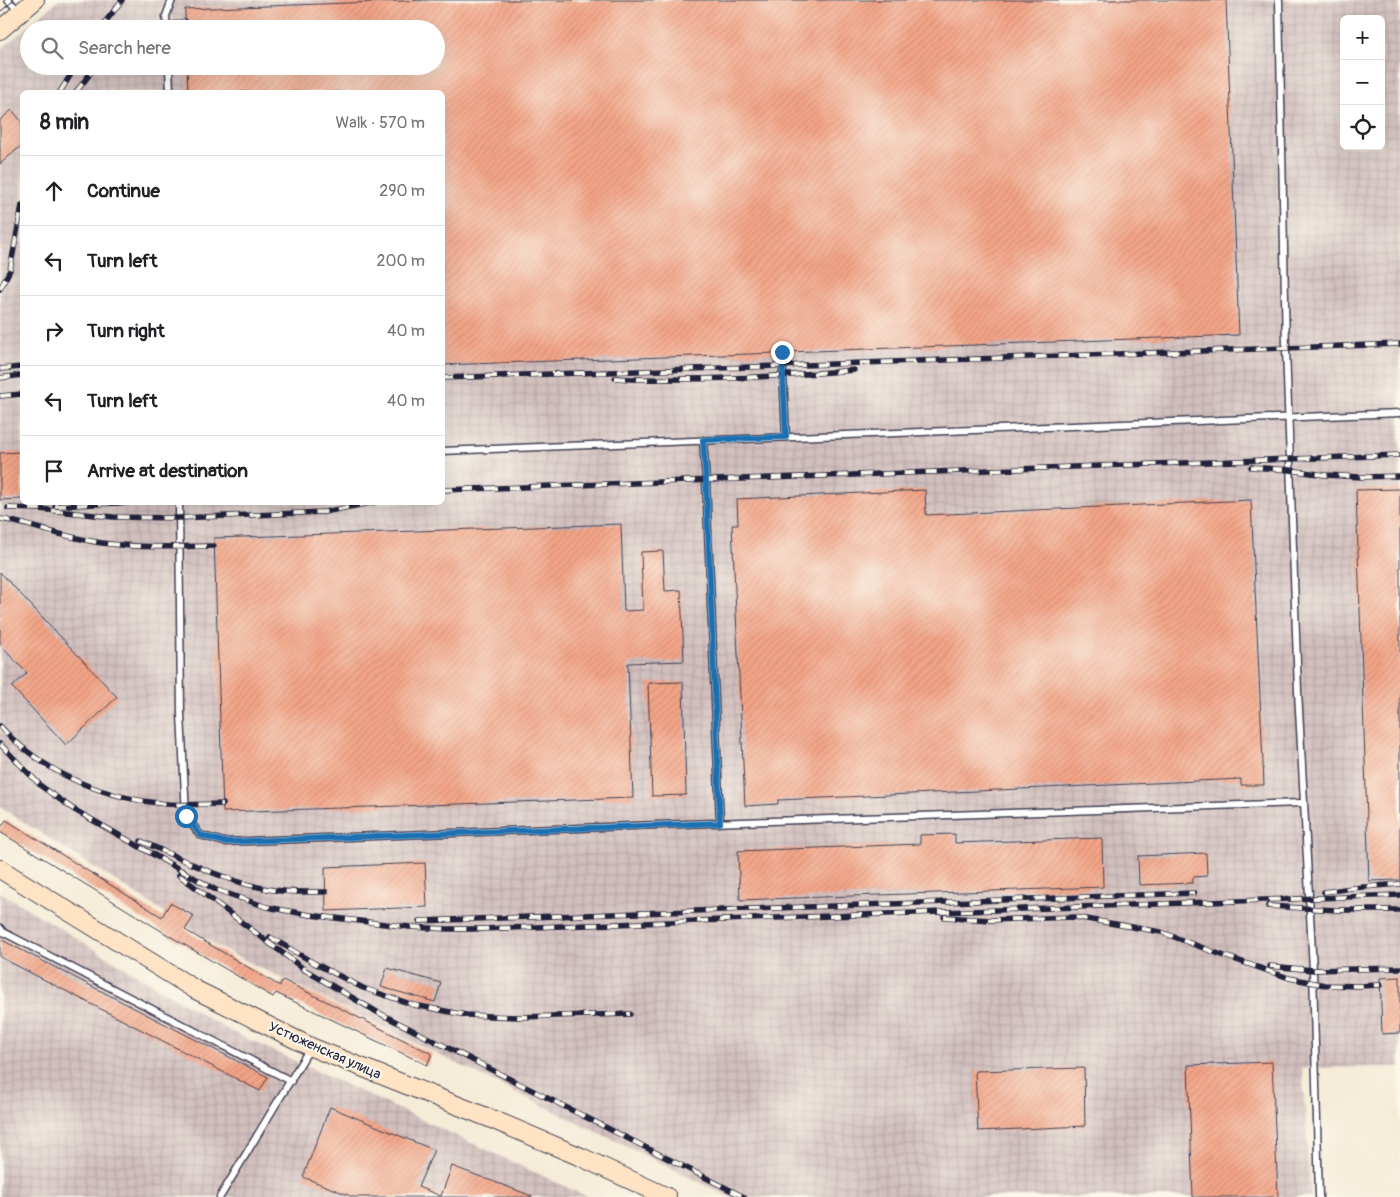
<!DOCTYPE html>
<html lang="en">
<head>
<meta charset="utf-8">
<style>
	:root { --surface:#fff; --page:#f2f2f2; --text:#202124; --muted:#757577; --line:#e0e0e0 }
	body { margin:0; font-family:Pangolin,sans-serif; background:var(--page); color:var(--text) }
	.controls { position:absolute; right:15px; top:15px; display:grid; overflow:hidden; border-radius:8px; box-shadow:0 5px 20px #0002 }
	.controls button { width:45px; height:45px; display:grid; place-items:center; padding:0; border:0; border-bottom:1px solid var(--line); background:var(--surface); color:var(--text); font:25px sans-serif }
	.stop { position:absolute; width:15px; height:15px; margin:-11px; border:4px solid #1f6fb2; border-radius:50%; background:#fff }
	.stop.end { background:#1f6fb2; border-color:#fff; box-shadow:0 1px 5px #0008 }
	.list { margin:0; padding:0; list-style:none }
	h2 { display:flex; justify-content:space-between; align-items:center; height:65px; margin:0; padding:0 20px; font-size:21px }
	h2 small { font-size:16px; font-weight:400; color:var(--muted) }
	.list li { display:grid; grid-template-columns:32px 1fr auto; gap:15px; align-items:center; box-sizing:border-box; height:70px; padding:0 20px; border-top:1px solid var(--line) }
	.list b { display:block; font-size:19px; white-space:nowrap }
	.list em { font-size:16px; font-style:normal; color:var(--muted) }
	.icon { flex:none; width:28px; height:28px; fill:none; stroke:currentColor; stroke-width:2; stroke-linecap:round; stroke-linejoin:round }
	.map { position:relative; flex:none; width:1400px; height:1197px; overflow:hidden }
	.search { position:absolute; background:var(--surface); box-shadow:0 5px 20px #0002; left:20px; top:20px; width:425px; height:55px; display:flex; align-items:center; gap:12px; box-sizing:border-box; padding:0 18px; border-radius:28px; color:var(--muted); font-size:19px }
	.panel { position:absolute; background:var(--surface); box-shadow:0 5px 20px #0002; left:20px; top:90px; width:425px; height:415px; border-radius:8px }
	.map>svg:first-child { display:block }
	.industrial { fill:url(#industrial-grid); fill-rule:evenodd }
	.building { fill:url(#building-hatch) }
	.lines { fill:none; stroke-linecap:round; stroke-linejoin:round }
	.service-casing { stroke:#424052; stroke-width:9 }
	.secondary-casing { stroke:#424052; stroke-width:20 }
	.service { stroke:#fff; stroke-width:6 }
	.secondary { stroke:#fee4c5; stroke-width:18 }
	.tram { stroke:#22223b; stroke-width:1 }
	.rail-casing { stroke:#22223b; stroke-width:5.5 }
	.rail { stroke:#fbf7ec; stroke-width:4; stroke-dasharray:11; stroke-linecap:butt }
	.route { stroke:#1f6fb2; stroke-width:6 }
	.labels { text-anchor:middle; stroke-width:4; stroke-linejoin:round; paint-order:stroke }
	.street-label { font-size:14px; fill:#22223b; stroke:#fbf7ec }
</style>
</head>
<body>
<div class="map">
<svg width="1400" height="1197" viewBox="0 0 1400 1197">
	<defs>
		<pattern id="industrial-grid" width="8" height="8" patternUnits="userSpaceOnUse" patternTransform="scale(1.25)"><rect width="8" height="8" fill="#d1bfbe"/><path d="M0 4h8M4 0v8" fill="none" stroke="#b3a4a4"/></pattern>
		<pattern id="building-hatch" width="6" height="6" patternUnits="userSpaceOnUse" patternTransform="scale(1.25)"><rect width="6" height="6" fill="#f3a486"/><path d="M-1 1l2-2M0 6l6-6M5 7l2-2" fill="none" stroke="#d08d75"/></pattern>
	</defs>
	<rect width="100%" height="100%" fill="#fbf7ec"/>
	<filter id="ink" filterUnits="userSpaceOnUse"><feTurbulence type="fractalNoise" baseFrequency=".02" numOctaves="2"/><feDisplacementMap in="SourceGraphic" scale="10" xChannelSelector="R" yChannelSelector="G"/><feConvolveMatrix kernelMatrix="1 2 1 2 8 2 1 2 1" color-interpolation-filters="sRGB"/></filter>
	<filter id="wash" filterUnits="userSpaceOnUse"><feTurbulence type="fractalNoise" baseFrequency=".0096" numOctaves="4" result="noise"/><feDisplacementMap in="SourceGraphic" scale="20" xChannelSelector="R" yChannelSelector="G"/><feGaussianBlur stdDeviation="1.12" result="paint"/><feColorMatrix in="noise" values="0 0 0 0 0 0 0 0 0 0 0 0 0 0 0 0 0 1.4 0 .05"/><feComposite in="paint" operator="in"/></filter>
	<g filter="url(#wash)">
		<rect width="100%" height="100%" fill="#f5ecd7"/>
		<g class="industrial">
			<path d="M59 0H1400V1067L1302 1068 1311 1197H730L220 948 0 807V50ZM1344 19H1381V146H1344ZM29 29H436V66H29ZM22 92H442V502H22Z"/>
			<polygon points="0,892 228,1030 588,1197 0,1197"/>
		</g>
		<g id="blocks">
			<g class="building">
				<polygon points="430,0 1226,0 1239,335 787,352 786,349 782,347 779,348 777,353 442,365 442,92 188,92 187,66 436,66 436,29 185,29 185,9"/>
				<polygon points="12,110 22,122 22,145 0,164 0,120"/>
				<polygon points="22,452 22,499 0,500 0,453"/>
				<polygon points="1400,489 1400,880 1369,881 1356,490"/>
				<polygon points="925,490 926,515 1251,500 1264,785 1241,785 1241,779 778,800 778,804 745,806 732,525 738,525 737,499"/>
				<polygon points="621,524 624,611 643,610 641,552 663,551 665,591 681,590 684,661 628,663 633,798 223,812 214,538"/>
				<polygon points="0,572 117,697 66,745 12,687 27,673 0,645"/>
				<polygon points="683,682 686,795 652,796 648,683"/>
				<polygon points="6,820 162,917 170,903 194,916 185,930 280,986 283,980 432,1054 427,1065 276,993 273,997 168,935 0,832 0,829"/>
				<polygon points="955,834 955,843 1102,838 1103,887 740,900 738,851 920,844 920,835"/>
				<polygon points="1206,853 1207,876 1193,877 1193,883 1139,885 1138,856"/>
				<polygon points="425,863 427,907 326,911 325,867"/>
				<polygon points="0,939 268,1077 260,1091 0,957"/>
				<polygon points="387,968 441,983 435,1002 381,987"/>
				<polygon points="1400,977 1400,1033 1382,1034 1380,978"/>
				<polygon points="1272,1062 1278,1197 1193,1197 1188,1065"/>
				<polygon points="1084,1068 1085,1126 978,1131 975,1071"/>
				<polygon points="330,1107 434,1150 418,1187 441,1196 452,1166 532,1196 531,1197 353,1197 303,1177"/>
			</g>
		</g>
	</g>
	<g filter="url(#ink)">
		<use href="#blocks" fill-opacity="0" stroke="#424052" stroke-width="1"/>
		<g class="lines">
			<g class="service-casing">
				<g id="service">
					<polyline points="8,0 20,12"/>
					<polyline points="1279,0 1286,348 1298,691 1313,970 1319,1197"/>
					<polyline points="167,29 166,16 172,0"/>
					<polyline points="169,66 170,92"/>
					<polyline points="782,352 786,437"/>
					<polyline points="703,440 706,481 720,823"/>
					<polyline points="442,451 1400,413"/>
					<polyline points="179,502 181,714 186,816 200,835 224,842 683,824 1303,803"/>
					<polyline points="0,928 3,932 291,1081"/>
					<polyline points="220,1197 310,1048"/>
				</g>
			</g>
			<g class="secondary-casing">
				<g id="secondary">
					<polyline points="0,30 35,0"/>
					<polyline points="0,869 196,990 311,1047 494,1120 581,1157 667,1197"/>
				</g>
			</g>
			<use href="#service" class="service"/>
			<use href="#secondary" class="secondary"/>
			<polyline class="tram" points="0,12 14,0"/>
			<g class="rail-casing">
				<g id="rail">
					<polyline points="100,29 122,0"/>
					<polyline points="154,29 185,21"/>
					<polyline points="60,92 76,66"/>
					<polyline points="76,92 96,66"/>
					<polyline points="0,289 10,270 22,205"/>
					<polyline points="0,369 22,367"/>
					<polyline points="0,378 22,375"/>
					<polyline points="442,378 1400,344"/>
					<path d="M615 378C637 380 660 379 683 379 740 379 798 375 854 370"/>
					<polyline points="0,396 22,394"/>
					<polyline points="1251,467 1290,470 1325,475 1361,477 1400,476"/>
					<polyline points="442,490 1400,455"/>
					<polyline points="55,506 136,502"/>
					<polyline points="8,508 39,509 113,517 179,518 324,512 375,502"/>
					<path d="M0 519C22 522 42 530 64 535 76 538 89 541 102 543 139 548 177 547 214 546"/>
					<path d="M0 726C41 771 98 796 158 803 179 806 201 804 223 804"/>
					<polyline points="0,744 41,786 73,809 214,889 267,907 310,915 410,927 448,929 482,929 1400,895"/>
					<path d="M141 841C182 859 223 881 268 889 286 893 307 892 326 892"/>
					<polyline points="179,875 305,970 377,1012 744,1197"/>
					<polyline points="1324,892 1352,888 1400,884"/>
					<polyline points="1268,906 1337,910 1400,910"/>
					<polyline points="944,917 991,920 1075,917 1161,932 1219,954 1289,978 1325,985 1359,986 1380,985"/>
					<polyline points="419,921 1194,893"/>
					<polyline points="270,937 314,963 363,988 414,1005 466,1015 518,1017 630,1014"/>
					<polyline points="1270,966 1313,970 1400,968"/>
				</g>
			</g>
			<use href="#rail" class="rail"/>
		</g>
	</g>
	<g class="lines" filter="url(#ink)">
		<polyline class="route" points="186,816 200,835 224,842 720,823 706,481 703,440 786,437 782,352"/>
	</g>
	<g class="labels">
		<g class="street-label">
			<text transform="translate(325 1050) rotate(24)" y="5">Устюженская улица</text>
		</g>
	</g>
</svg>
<div class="controls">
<button>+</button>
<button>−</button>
<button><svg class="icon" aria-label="locate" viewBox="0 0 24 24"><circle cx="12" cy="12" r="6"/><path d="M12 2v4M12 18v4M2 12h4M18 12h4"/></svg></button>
</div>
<div class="stop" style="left:186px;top:816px"></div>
<div class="stop end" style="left:782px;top:352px"></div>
<div class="search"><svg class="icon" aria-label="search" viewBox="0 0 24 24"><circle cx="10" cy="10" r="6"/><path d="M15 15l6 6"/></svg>Search here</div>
<section class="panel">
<h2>8 min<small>Walk · 570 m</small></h2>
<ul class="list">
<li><svg class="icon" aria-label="ahead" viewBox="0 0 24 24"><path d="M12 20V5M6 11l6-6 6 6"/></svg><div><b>Continue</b></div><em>290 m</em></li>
<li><svg class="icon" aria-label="left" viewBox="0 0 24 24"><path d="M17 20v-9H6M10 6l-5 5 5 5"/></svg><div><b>Turn left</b></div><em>200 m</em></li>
<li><svg class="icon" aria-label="right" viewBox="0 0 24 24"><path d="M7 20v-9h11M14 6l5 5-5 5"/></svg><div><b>Turn right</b></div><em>40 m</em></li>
<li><svg class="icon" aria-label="left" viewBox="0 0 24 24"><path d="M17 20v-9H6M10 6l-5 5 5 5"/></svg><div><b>Turn left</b></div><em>40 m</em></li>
<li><svg class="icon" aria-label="arrive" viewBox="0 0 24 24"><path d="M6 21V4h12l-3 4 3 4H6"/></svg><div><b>Arrive at destination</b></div></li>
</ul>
</section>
</div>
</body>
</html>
